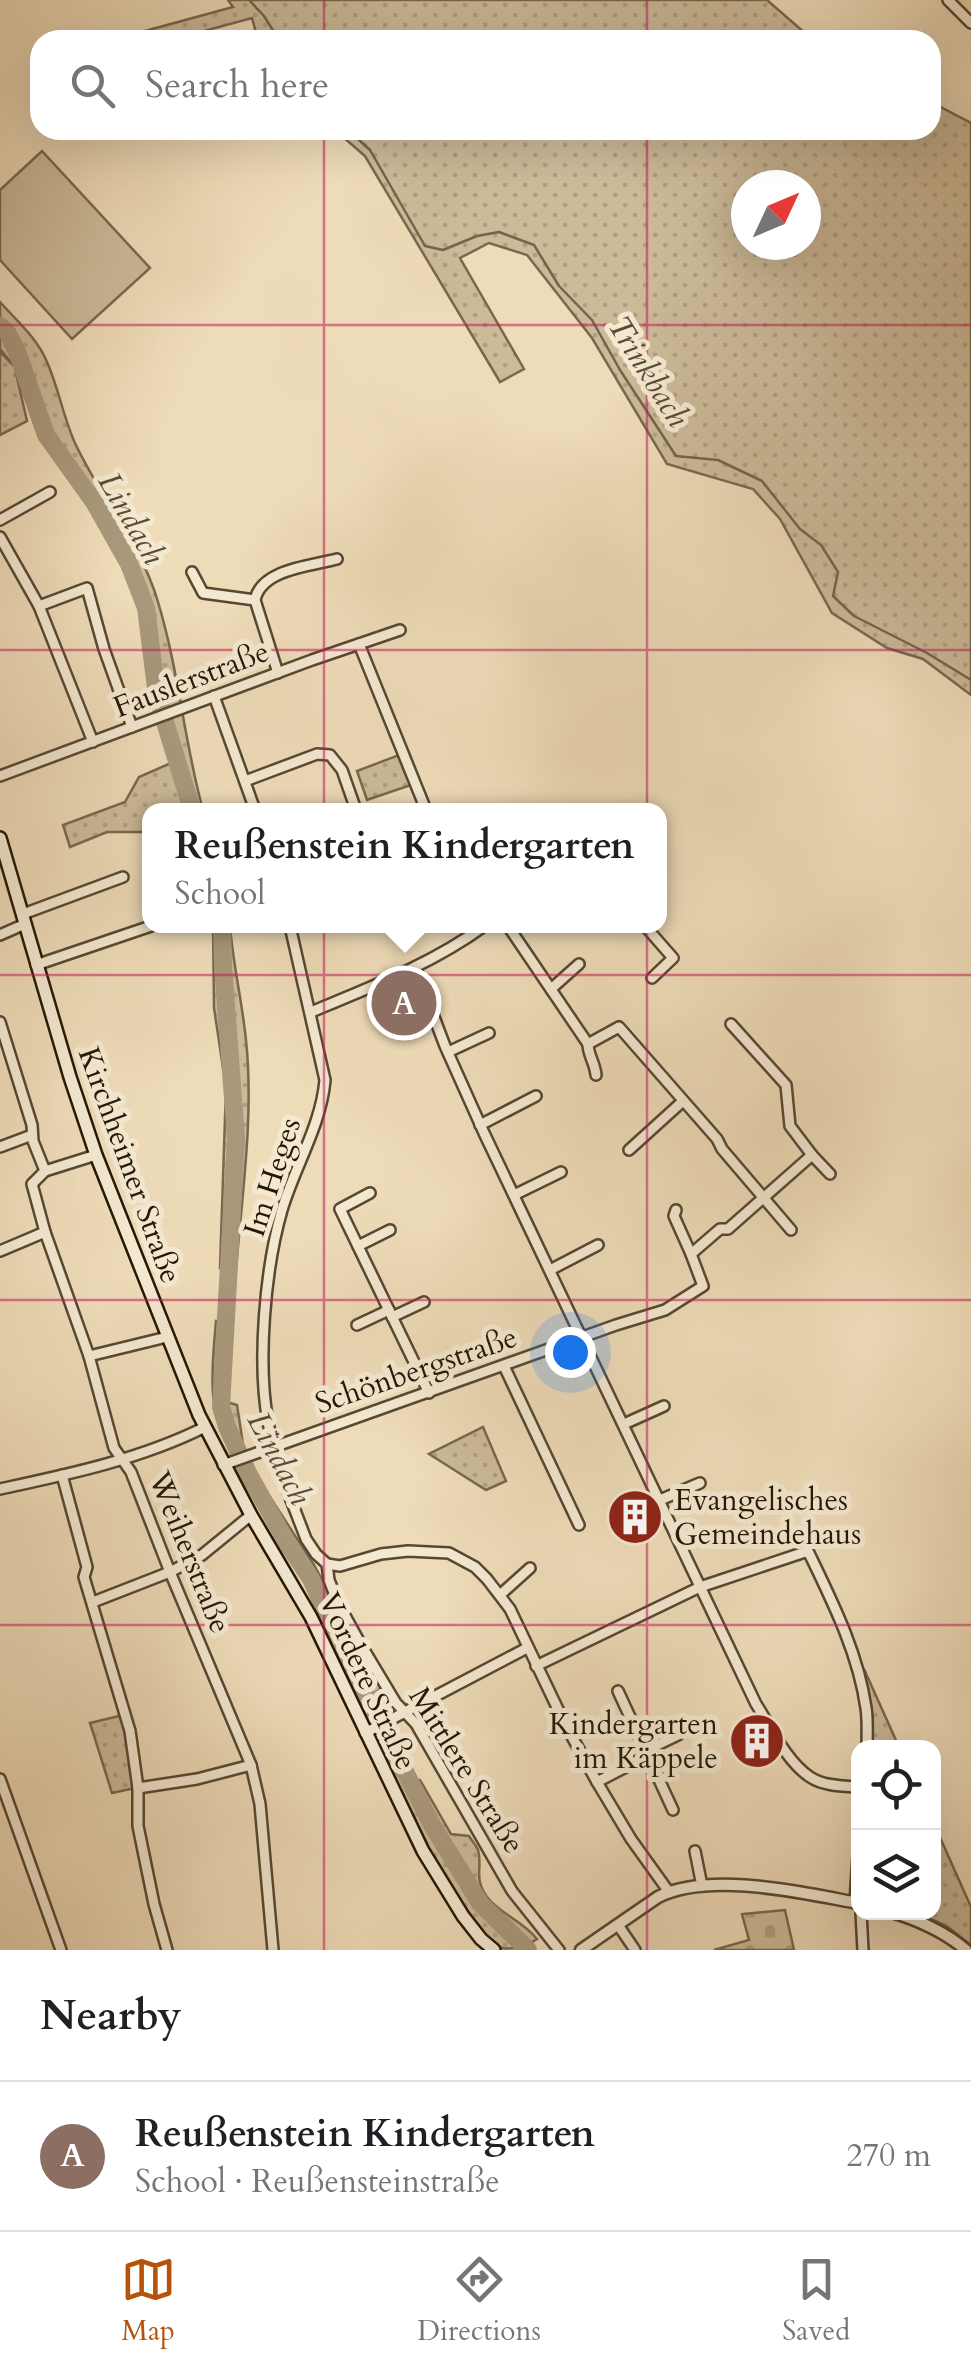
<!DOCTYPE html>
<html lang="en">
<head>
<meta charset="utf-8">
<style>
	:root { --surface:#fff; --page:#f6f6f6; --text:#202124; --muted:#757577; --line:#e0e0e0; --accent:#b45309 }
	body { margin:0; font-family:Cardo,serif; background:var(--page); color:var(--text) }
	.controls { position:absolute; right:30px; bottom:30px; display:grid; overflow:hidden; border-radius:20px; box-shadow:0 10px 40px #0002 }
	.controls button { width:90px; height:90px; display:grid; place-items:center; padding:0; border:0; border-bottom:2px solid var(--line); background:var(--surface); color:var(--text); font:50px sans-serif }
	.compass { position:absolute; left:731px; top:170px; width:90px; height:90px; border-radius:50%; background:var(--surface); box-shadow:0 10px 40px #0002; rotate:46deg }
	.you { position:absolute; left:570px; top:1352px; width:35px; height:35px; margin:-25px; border:8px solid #fff; border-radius:50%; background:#1a73e8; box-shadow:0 0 0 15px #1a73e833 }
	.badge { display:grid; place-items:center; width:65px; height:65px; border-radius:50%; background:var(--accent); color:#fff; font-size:32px; font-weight:700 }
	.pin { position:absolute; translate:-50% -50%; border:5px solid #fff; box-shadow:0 2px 10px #0006 }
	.popup { position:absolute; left:142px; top:803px; width:525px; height:130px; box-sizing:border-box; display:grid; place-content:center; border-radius:20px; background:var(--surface); filter:drop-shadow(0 2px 8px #0005); font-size:32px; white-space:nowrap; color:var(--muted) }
	.popup b { font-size:38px; color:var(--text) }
	.popup::after { content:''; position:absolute; left:50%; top:100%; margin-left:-20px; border:20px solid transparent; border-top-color:var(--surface) }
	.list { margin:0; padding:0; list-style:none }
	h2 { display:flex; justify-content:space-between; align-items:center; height:130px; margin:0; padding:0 40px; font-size:42px }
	h2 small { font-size:32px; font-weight:400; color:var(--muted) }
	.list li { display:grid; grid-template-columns:65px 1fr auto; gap:30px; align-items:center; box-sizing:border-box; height:150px; padding:0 40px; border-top:2px solid var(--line) }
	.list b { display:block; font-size:38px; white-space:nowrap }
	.list p { margin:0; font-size:32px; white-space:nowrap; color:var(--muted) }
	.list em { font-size:32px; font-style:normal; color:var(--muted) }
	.icon { flex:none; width:55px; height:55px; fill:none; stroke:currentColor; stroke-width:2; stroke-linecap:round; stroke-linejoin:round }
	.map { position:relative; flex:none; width:971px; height:1950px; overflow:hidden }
	.search { position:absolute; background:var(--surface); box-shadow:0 10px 40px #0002; left:30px; right:30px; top:30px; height:110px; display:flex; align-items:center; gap:25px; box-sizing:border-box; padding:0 35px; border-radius:30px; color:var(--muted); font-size:38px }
	.sheet { height:280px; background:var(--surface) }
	nav { display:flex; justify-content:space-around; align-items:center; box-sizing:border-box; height:140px; border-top:2px solid var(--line); background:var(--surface); font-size:28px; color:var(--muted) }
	nav a { display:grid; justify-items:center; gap:5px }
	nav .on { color:var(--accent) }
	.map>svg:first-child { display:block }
	.grass { fill:url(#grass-dots); stroke:#78684e; stroke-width:2.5; fill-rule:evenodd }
	.cemetery { fill:url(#cemetery-stones); stroke:#78684e; stroke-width:2.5 }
	.garden { fill:#ccba99; stroke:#78684e; stroke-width:2.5 }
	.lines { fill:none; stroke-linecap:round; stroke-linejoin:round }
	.stream { stroke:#74644b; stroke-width:2.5 }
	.river { stroke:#a9987b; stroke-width:18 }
	.minor-casing { stroke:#564831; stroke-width:14 }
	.tertiary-casing { stroke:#564831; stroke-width:15 }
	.secondary-casing { stroke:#241704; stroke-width:16 }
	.minor { stroke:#f4e8d1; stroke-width:9 }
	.tertiary { stroke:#f4e8d1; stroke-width:10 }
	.secondary { stroke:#f4e8d1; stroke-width:11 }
	.grid { fill:none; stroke:#c2185b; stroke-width:2.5; stroke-opacity:0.55 }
	.labels { text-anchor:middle; stroke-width:10; stroke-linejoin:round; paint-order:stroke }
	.street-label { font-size:30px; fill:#241704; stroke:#f4e8d1 }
	.poi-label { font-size:30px; fill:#241704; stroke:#f4e8d1; text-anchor:start }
	.water-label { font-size:32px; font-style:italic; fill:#594b34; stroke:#f4e8d1 }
</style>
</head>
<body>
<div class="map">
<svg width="971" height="1950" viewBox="0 0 971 1950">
	<defs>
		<pattern id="grass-dots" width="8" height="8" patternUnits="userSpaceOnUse" patternTransform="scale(2.5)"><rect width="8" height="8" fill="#ccba99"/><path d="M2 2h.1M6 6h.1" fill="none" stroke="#af9f82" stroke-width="1.8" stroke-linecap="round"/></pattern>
		<pattern id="cemetery-stones" width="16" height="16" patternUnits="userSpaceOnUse" patternTransform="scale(2.5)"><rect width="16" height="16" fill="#ccba99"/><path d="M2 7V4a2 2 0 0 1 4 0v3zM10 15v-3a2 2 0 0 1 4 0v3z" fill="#af9f82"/></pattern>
	</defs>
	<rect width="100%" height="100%" fill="#eedbb8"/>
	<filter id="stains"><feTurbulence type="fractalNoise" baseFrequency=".002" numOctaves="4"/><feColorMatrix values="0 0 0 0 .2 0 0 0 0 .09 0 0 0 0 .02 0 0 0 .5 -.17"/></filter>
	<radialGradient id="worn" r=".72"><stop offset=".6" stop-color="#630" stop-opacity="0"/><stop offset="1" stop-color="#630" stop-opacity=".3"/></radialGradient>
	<g class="grass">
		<polygon points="228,0 767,0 813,40 258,40 252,18 171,40 135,40 134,34 233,7"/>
		<path d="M931 102 971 123V695L923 659 887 648 832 613 780 519 753 489 667 464 592 338 527 255 489 243 460 258 524 369 500 382 365 156 335 130H931ZM746 185H806V245H746Z"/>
		<path d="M0 302C17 321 37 338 47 362 58 387 63 415 74 441 99 496 141 543 158 602 179 671 184 742 203 810H149V832H107L70 847 63 825 125 802 139 777 171 763 154 706 142 608 90 500 39 437 15 369 27 421 0 435V352L15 367 0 349Z"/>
		<polygon points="399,755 411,785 367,800 357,771"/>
		<path d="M213 926H230C233 964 242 1001 246 1040 254 1116 242 1194 236 1270L220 1268 226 1088 214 1008Z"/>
		<path d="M216 1321 231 1323 227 1402 237 1405 243 1444H230C205 1410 213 1361 216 1321Z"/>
		<polygon points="483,1427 506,1481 486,1490 429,1454"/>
		<polygon points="248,1463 314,1565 381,1688 371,1697 308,1567 299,1571 244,1475"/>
		<polygon points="864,1669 899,1747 870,1747 870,1711"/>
		<polygon points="123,1715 135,1788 112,1793 90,1723"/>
		<path d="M383 1734 405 1780H420L451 1834 469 1836C472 1841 476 1845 478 1850 483 1867 473 1878 487 1897 501 1915 522 1920 537 1939 526 1947 515 1950 502 1948 456 1921 401 1793 378 1743Z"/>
		<polygon points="934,1824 971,1907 971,1945 948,1927 919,1913 934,1912"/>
	</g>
	<polygon class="cemetery" points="785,1910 794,1950 714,1950 749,1940 742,1914"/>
	<polygon class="garden" points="42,151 150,268 72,339 0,260 0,190"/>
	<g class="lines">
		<g class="stream">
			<polyline points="249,0 264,16 279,40"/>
			<polyline points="348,130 370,150 425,246 443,250 477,236 499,232 534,245 559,286 592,320 620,370 676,456 718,460 762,481 800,529 821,545 838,572 833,596 854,616 927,653 971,680"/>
		</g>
		<g class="river">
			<polyline points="0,326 7,332 18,354 46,435 94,502 129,564 146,608 157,696 192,810"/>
			<polyline points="222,926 223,965 236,1139 221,1407 227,1427 248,1473 287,1543 311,1579 345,1653 432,1825 480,1903 528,1950"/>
		</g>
		<g class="minor-casing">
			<g id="minor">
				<polyline points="948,0 971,23"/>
				<polyline points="0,520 50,492"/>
				<polyline points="0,537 39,606 93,742"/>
				<polyline points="192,572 203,593 255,600"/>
				<polyline points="39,606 87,588 104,649 132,727"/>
				<polyline points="359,644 426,810"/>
				<path d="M278 673 255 600C261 569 311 566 337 559"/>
				<polyline points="214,696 255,810"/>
				<polyline points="0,776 312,660 400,630"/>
				<polyline points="245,781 317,754 330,755 342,770 356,810"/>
				<polyline points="23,914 123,877"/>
				<path d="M290 926 325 1080C321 1126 295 1166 282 1210 265 1269 257 1362 268 1422 275 1462 292 1502 306 1539L316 1554 327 1564 329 1580 339 1605 360 1643 396 1703 416 1724 512 1891 559 1950"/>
				<polyline points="508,926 588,1044 619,1027 717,1139 722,1149 791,1230"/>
				<polyline points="645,926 673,958 652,978"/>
				<polyline points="0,935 25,924"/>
				<polyline points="36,965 151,926"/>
				<path d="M415 967 445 1046 484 1133 756 1704C771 1727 786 1761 810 1777 823 1786 843 1786 858 1787"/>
				<polyline points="551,989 579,964"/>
				<path d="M311 1012C371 987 432 964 484 926"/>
				<polyline points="0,1022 32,1125 33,1141 45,1171 32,1184 45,1232 89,1356 114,1448 131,1472 170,1572 251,1765 260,1804 273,1950"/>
				<path d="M588 1044C588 1055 595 1063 596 1075"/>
				<polyline points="448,1052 489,1033"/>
				<polyline points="480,1125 536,1096"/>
				<polyline points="0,1147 32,1135"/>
				<polyline points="629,1150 683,1101"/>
				<polyline points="812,1155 830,1174"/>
				<polyline points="45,1171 96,1155"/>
				<polyline points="370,1193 340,1209 429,1393"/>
				<polyline points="514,1195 561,1172"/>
				<polyline points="676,1210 674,1216 691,1254"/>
				<polyline points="358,1246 390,1230"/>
				<polyline points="0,1251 45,1232"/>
				<polyline points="550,1270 598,1245"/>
				<polyline points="392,1317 424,1302"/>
				<polyline points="357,1325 389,1310"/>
				<polyline points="89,1356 167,1337"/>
				<polyline points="504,1366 579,1525"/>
				<polyline points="624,1424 664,1406"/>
				<polyline points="223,1465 616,1325 665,1310 703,1286 691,1254 720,1229 728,1229 812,1155 790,1126 786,1085 731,1024"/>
				<polyline points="62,1475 87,1567 84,1577 130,1731 138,1788 138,1826 154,1904 167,1950"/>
				<path d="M0 1489C70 1474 141 1459 205 1427"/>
				<polyline points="660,1500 700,1483"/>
				<polyline points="327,1564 340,1566 381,1554 408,1551 449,1553 475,1567 487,1579 510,1609 565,1724 597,1782 631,1839 669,1892"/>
				<polyline points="501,1594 530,1568"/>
				<polyline points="93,1602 170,1572 202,1555 251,1515"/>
				<path d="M536 1666 700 1587 808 1551C832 1601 858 1652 866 1708 868 1721 867 1734 867 1748"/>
				<polyline points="618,1691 673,1810"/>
				<polyline points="365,1733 527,1648"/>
				<polyline points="0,1779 61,1950"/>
				<polyline points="597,1782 643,1758 653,1747 678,1735"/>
				<polyline points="138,1788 197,1779 251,1765"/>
				<polyline points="695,1851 702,1886"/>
				<polyline points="855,1903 858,1855"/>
				<polyline points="861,1912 863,1950"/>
				<polyline points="618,1925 635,1950"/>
			</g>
		</g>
		<g class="tertiary-casing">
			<g id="tertiary">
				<path d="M892 1912C918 1920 945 1932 966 1950"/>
				<path d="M581 1950 658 1897C710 1871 803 1893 858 1903"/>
			</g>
		</g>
		<g class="secondary-casing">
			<polyline id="secondary" points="0,838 70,1077 96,1155 199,1415 251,1515 311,1617 423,1851 463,1916 481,1939 494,1950"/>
		</g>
		<use href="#minor" class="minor"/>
		<use href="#tertiary" class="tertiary"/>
		<use href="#secondary" class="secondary"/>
	</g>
	<path class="grid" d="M324 0V40M647 0V40M324 130V1950M647 130V1950M0 325H971M0 650H971M0 975H971M0 1300H971M0 1625H971"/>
	<defs>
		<g id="building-disc" transform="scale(2.875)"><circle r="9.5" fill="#8f2418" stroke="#f4e8d1"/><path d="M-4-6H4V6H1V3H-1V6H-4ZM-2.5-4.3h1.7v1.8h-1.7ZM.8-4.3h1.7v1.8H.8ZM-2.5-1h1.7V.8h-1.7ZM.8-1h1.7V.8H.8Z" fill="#fff"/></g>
	</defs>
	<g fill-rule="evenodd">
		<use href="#building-disc" x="635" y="1517"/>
		<use href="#building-disc" x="757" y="1741"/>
	</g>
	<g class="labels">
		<g class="street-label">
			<text transform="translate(191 679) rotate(-21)" y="10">Fauslerstraße</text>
			<text transform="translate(130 1165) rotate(70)" y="10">Kirchheimer Straße</text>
			<text transform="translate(272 1177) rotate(-72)" y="10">Im Heges</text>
			<text transform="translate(416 1370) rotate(-19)" y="10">Schönbergstraße</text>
			<text transform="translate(190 1552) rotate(68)" y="10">Weiherstraße</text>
			<text transform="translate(368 1681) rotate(65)" y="10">Vordere Straße</text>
			<text transform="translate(467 1770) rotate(58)" y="10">Mittlere Straße</text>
		</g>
		<g class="poi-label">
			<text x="674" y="1510">Evangelisches<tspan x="674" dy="34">Gemeindehaus</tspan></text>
			<text x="718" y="1734" text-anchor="end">Kindergarten<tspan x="718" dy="34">im Käppele</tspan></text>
		</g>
		<g class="water-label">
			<text transform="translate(649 371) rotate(58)" y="11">Trinkbach</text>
			<text transform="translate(132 518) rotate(60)" y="11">Lindach</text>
			<text transform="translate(280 1458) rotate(62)" y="11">Lindach</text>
		</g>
	</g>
	<rect width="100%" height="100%" filter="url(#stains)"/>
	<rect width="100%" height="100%" fill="url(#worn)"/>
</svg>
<div class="controls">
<button><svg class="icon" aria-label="locate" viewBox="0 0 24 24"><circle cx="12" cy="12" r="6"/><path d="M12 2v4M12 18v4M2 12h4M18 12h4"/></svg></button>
<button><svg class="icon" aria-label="layers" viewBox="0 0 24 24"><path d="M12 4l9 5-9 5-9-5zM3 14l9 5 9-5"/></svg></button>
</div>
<svg class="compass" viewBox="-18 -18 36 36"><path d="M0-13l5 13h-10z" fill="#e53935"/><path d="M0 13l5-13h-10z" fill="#757577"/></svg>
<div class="you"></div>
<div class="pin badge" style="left:404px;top:1003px;background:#8d6e63">A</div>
<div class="popup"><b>Reußenstein Kindergarten</b>School</div>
<div class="search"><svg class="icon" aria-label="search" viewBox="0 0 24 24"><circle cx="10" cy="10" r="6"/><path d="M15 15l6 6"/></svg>Search here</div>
</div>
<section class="sheet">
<h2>Nearby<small></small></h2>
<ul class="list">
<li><span class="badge" style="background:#8d6e63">A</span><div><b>Reußenstein Kindergarten</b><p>School · Reußensteinstraße</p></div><em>270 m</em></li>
</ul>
</section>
<nav>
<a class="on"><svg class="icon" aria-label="map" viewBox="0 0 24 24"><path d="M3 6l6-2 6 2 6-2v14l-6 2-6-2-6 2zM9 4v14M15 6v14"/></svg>Map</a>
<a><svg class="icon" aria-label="directions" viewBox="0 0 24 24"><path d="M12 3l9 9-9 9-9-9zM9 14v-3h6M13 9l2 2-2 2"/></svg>Directions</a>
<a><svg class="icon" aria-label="saved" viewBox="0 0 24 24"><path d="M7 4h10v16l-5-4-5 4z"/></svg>Saved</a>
</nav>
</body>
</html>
